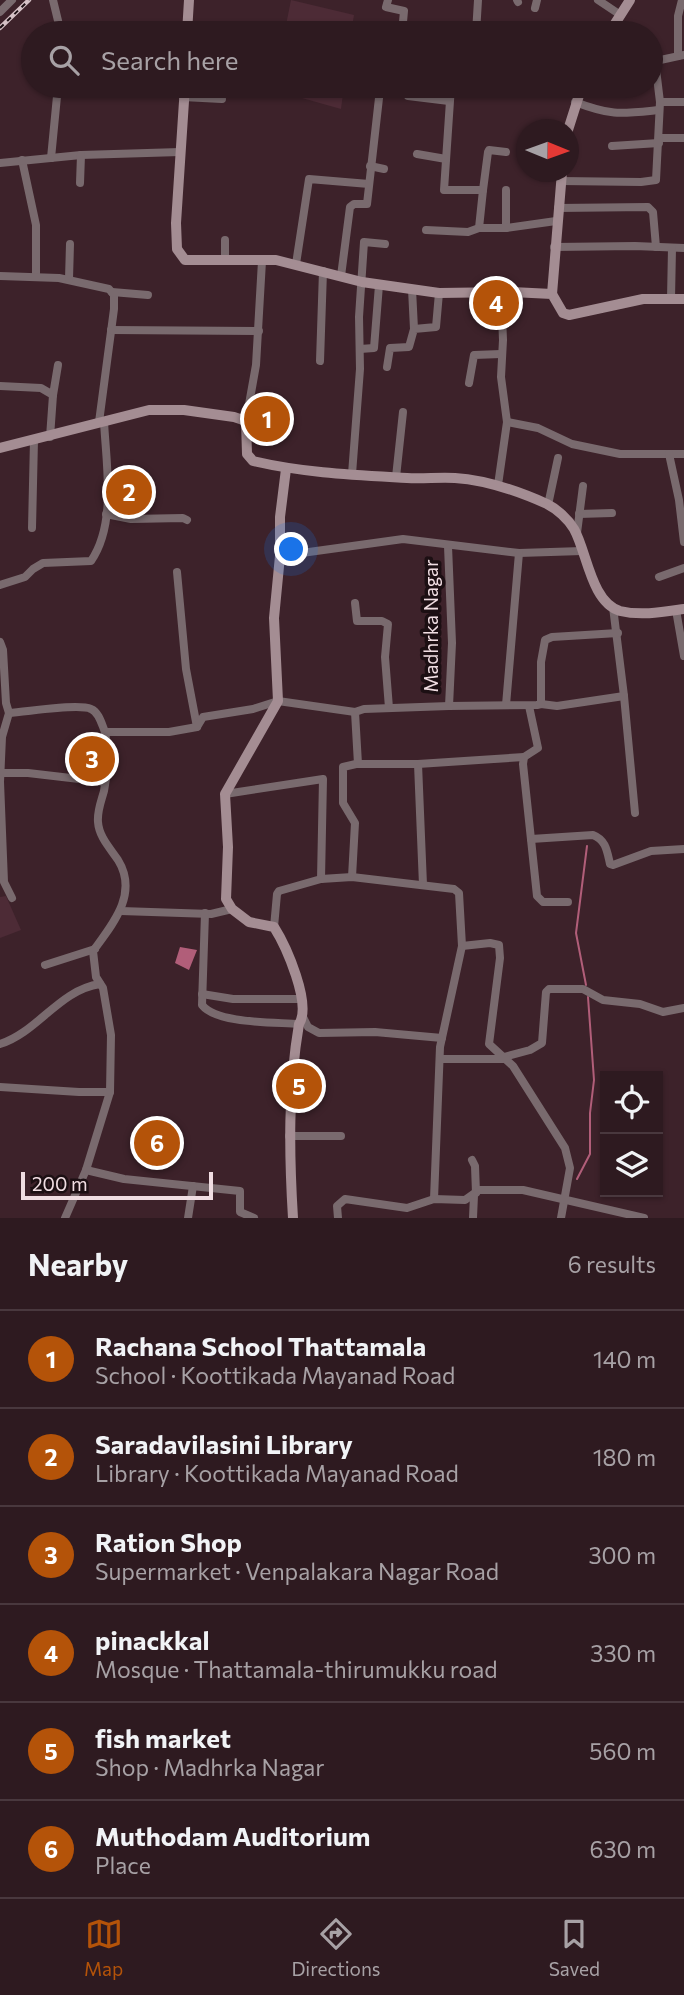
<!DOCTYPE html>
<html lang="en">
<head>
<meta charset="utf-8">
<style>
	:root { --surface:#2e1a20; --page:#362329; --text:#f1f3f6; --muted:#a7a1a5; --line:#49383e; --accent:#b45309 }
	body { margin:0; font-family:Commissioner,sans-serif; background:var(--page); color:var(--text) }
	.controls { position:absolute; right:21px; bottom:21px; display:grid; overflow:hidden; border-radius:0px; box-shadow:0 2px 5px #0004 }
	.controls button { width:63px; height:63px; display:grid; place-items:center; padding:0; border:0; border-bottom:2px solid var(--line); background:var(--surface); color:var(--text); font:35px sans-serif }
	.compass { position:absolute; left:516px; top:119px; width:63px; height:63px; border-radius:50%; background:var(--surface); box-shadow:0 2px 5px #0004; rotate:91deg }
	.scale { position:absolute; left:21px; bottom:18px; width:192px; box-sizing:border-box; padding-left:7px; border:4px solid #f0dde2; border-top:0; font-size:19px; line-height:24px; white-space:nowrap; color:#f0dde2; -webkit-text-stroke:5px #1c0f13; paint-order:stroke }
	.you { position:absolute; left:292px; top:550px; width:24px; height:24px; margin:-18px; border:5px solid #fff; border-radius:50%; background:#1a73e8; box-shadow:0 0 0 10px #1a73e833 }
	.badge { display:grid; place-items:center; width:46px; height:46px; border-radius:50%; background:var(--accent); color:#fff; font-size:23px; font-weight:700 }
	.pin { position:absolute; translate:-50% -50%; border:4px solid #fff; box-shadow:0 2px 7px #0006 }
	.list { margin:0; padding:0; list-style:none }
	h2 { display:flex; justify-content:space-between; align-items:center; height:91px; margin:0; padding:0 28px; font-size:30px }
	h2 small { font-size:23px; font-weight:400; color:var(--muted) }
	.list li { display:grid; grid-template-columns:46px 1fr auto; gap:21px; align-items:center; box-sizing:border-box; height:98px; padding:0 28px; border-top:2px solid var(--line) }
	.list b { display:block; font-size:26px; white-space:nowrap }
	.list p { margin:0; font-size:23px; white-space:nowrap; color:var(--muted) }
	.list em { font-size:23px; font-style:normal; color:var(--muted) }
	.icon { flex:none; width:38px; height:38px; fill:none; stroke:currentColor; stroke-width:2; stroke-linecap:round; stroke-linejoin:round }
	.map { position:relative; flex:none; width:684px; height:1218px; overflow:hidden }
	.search { position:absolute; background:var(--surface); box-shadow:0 2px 5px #0004; left:21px; right:21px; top:21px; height:77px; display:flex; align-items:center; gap:18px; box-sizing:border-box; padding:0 24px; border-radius:38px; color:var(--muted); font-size:26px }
	.sheet { height:679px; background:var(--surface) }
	nav { display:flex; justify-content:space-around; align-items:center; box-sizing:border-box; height:98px; border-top:2px solid var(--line); background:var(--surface); font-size:19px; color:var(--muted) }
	nav a { display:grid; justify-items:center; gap:4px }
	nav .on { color:var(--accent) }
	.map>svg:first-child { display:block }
	.built { fill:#4d2b36 }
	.water { fill:#b15e79 }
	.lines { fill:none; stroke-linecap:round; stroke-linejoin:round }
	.stream { stroke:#b15e79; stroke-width:2 }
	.street { stroke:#796a6e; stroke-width:8 }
	.secondary { stroke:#a48d93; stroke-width:10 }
	.rail-casing { stroke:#d5c1c6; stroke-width:4.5 }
	.rail { stroke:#1c0f13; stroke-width:2; stroke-dasharray:5; stroke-linecap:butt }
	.labels { text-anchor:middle; stroke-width:7; stroke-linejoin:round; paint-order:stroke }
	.street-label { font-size:19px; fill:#f0dde2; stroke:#1c0f13 }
</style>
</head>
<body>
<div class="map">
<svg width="684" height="1218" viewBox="0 0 684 1218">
	<rect width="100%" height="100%" fill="#3d222a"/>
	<g class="built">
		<polygon points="291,0 354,15 351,33 246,33 247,22 286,25"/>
		<polygon points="271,86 344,86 341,109 270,89"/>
		<polygon points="256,394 283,396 279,443 253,443"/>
		<polygon points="6,896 21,930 0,938 0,897"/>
	</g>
	<polygon class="water" points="180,947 197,950 189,970 175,963"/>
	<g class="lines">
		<g class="stream">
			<polyline points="586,985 576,933 587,846"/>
			<polyline points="577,1179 590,1154 590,1113 594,1080 588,997"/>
		</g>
		<g class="street">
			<polyline points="53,0 61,33"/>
			<polyline points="388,0 386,7 404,11 402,33"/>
			<polyline points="517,0 518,2"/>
			<polyline points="598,0 619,14"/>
			<polyline points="535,8 537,0"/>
			<polyline points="0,12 12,0"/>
			<polyline points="476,33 478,0"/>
			<polyline points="678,56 678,16 682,0"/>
			<polyline points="651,62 684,55"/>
			<polyline points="451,86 444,190 483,190 479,228"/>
			<polyline points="536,93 537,86"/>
			<polyline points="408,96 449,101"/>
			<polyline points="183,97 222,99"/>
			<path d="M575 102C612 116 620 114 659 110"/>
			<polyline points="660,102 684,102"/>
			<polyline points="659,138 684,138"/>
			<polyline points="612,146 659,143"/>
			<polyline points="417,154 446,159"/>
			<polyline points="51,158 58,86"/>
			<polyline points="22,160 36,225 36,277"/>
			<polyline points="0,163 81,155 180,152"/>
			<polyline points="370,166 384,169"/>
			<polyline points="561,181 641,182 656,180 660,102 655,61"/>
			<polyline points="80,183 81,155"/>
			<polyline points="483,190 488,152 489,150 506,152"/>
			<polyline points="558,208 648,207 653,212 656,247"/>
			<polyline points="506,228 506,190"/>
			<polyline points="426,230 468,232 479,228 506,228 556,221"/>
			<polyline points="554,247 635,246 684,248"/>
			<polyline points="225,261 225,240"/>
			<polyline points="296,264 309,179 369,184"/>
			<polyline points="0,276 59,278 109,289 114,295 114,309 99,422"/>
			<polyline points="341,276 350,207 354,204 367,204 379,98"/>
			<polyline points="69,279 70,244"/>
			<polyline points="412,289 414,329"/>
			<polyline points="112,292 148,295"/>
			<polyline points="671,299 672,248"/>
			<polyline points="111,330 259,331"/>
			<polyline points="360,349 374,348 379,285"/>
			<polyline points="320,361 323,271"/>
			<polyline points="387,367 390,348 409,347 414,329 436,327 439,293"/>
			<polyline points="469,383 474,355 501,354"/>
			<polyline points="0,386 41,388 53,395 50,437"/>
			<polyline points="53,395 58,365"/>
			<polyline points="246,421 256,365 262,261"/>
			<polyline points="507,422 538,428 572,444 620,454 684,454"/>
			<polyline points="669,454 679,500 684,542"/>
			<polyline points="352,474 360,369 359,317 364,242 385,244"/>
			<polyline points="396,477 403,412"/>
			<polyline points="498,485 507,422 501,377 503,340 501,292"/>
			<polyline points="548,505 558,458"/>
			<polyline points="106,514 131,519 183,518 187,520"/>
			<polyline points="579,514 612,513"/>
			<polyline points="32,528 34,440"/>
			<polyline points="577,533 583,486"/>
			<polyline points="448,546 452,643 449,706"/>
			<polyline points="280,556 403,539 519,553 582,551"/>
			<polyline points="177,572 186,669 197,727"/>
			<polyline points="659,577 684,568"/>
			<path d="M0 585 25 577 33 569 43 563 91 561C117 523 106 464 104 421"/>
			<polyline points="355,603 357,621 382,621 388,624 385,657 389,708"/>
			<polyline points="613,607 624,696 635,813"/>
			<polyline points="676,610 684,656"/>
			<polyline points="0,642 3,650 6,703 9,713 2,737 0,782"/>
			<polyline points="541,704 557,706 624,696"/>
			<polyline points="506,705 519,553"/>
			<polyline points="529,706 538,748 524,757 523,764 537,896 543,902 568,902"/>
			<polyline points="355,712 358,764"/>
			<path d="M9 713C27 712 78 703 91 709 99 712 102 725 105 732"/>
			<polyline points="418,764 423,885"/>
			<polyline points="1,773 28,773 105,782"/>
			<polyline points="0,782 4,882 12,898"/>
			<polyline points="225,794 323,779 321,879"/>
			<path d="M531 839 593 835C606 840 607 851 610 864L613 865 651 851 684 849"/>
			<polyline points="352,877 355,823 343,803 343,767 356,764 418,764 524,757"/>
			<polyline points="121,911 211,914 232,909"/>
			<path d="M205 913 202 1005C217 1024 274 1022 299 1024"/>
			<polyline points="274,927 277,894 279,891 321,879 352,877 454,889 459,893 462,946 440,1047 434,1199"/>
			<polyline points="462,946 490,943 499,945 500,958 489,1044 513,1066 565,1148 570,1168 561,1218"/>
			<polyline points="45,965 95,949"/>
			<polyline points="202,994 233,999 302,999"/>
			<polyline points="303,1017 308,1027 319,1033 375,1032 442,1038"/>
			<path d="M0 1044C38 1032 59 990 100 984"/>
			<polyline points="504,1057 530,1050 542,1043 546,992 549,989 583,989 603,1000 640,1004 663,1012 684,1008"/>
			<polyline points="440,1059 506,1059"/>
			<polyline points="0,1087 79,1092 110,1092 86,1170 65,1218"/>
			<path d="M110 1092 111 1035 103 988 96 977 93 951C112 925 139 894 118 860 110 848 99 837 98 822 97 811 101 802 104 791 108 771 109 752 105 732H169L197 727 203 717 253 709 278 701 355 712 364 709 449 706 537 705 541 704V662L545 640 552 637 618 633"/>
			<polyline points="289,1136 341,1136"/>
			<polyline points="472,1160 475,1166 476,1193"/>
			<polyline points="86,1170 124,1179 240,1191 240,1212 254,1218"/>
			<polyline points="188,1218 193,1186"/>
			<polyline points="338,1218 337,1206 345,1199 407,1208 434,1199 465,1200 479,1190 523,1190 644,1218"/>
			<polyline points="473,1218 474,1195"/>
		</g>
		<g class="secondary">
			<polyline points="187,33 189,0"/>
			<polyline points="609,33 630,0"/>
			<polyline points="185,86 176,223 177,249 185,260 276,260 362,282 439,293 512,292 552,294 563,313 569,315 643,299 684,299"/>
			<polyline points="568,130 582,86"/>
			<polyline points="552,294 562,172"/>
			<path d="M0 448 149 410H184L234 417 246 421 247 454 253 461C304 473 355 475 407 478 423 479 439 477 455 478 487 480 518 491 547 504 557 509 568 519 574 529 587 552 591 602 620 611 641 616 663 612 684 609"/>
			<path d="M286 469 280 517V556L274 618 278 701 225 794 228 847 226 899 232 909 249 922 274 927C286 946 312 1004 299 1024 288 1089 289 1153 293 1218"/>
		</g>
		<g class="rail-casing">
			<polyline id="rail" points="0,28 29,0"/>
		</g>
		<use href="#rail" class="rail"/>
	</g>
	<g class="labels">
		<g class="street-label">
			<text transform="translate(431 626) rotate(-90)" y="7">Madhrka Nagar</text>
		</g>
	</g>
</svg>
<div class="controls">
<button><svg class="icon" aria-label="locate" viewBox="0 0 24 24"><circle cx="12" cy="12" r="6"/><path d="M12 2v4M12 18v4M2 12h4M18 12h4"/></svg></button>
<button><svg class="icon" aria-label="layers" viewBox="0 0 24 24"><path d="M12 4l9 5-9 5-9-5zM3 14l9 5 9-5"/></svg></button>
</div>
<svg class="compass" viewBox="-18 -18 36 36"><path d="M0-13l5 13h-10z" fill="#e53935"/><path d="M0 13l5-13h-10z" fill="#a7a1a5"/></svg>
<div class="scale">200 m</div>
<div class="you"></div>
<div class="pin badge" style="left:267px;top:419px">1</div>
<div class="pin badge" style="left:129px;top:492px">2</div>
<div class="pin badge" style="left:92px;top:759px">3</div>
<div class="pin badge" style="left:496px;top:303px">4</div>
<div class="pin badge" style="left:299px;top:1086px">5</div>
<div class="pin badge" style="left:157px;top:1143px">6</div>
<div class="search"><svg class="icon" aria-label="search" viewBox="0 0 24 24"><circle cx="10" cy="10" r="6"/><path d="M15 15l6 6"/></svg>Search here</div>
</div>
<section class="sheet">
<h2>Nearby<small>6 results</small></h2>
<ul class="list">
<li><span class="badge">1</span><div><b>Rachana School Thattamala</b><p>School · Koottikada Mayanad Road</p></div><em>140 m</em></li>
<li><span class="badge">2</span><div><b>Saradavilasini Library</b><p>Library · Koottikada Mayanad Road</p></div><em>180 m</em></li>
<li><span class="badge">3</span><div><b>Ration Shop</b><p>Supermarket · Venpalakara Nagar Road</p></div><em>300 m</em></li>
<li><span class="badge">4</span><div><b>pinackkal</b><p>Mosque · Thattamala-thirumukku road</p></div><em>330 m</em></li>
<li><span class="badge">5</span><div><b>fish market</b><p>Shop · Madhrka Nagar</p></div><em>560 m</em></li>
<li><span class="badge">6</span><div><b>Muthodam Auditorium</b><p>Place</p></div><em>630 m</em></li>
</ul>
</section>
<nav>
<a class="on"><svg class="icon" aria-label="map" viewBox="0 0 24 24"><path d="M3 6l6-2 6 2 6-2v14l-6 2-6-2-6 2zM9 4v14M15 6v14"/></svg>Map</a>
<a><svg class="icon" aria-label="directions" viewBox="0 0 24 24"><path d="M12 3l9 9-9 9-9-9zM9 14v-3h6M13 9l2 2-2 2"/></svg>Directions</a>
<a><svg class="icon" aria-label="saved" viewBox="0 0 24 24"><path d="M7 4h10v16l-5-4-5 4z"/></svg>Saved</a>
</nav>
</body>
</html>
